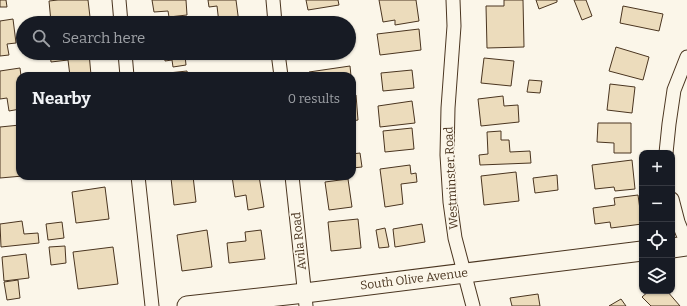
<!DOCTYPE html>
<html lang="en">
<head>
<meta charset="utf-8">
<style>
	:root { --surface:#171b24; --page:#242831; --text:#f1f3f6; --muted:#9ea1a6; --line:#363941 }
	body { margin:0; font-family:Bitter,serif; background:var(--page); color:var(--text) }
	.controls { position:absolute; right:12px; bottom:12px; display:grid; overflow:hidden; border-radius:8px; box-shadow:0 1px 3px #0004 }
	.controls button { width:36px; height:36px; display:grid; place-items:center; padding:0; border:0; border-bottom:1px solid var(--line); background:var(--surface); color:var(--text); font:20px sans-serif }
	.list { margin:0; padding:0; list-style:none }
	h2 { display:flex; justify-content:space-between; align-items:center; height:52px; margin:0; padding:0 16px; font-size:17px }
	h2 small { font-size:13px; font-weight:400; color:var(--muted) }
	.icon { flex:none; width:22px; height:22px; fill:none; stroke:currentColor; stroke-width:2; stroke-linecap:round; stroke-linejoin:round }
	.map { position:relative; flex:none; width:687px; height:306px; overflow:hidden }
	.search { position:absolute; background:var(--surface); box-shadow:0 1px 3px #0004; left:16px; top:16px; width:340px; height:44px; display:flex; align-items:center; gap:10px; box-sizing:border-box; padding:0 14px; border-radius:22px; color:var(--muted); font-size:15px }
	.panel { position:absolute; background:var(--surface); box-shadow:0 1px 3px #0004; left:16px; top:72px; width:340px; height:108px; border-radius:12px }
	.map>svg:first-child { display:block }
	.building { fill:#ecdcbc; stroke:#4a3520 }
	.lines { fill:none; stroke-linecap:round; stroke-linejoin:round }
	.street-casing { stroke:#4a3520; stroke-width:15 }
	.secondary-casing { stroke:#4a3520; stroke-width:21 }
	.street { stroke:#fbf6e9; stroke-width:13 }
	.secondary { stroke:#fbf6e9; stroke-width:19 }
	.labels { text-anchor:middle; stroke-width:3; stroke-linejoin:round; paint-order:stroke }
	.street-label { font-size:12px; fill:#4a3520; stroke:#fbf6e9 }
</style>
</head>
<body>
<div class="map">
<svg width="687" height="306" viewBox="0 0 687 306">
	<rect width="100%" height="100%" fill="#fbf6e9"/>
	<g class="building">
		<polygon points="0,0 6,0 7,7 0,7"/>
		<polygon points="58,0 88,0 90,17 51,22 49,1"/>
		<polygon points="152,0 186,0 187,15 169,17 168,11 154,12"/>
		<polygon points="208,0 236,0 239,23 219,23 217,6 209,7"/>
		<polygon points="306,0 338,0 339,5 308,10"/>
		<polygon points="379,0 416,0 419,21 395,25 395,20 383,22"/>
		<polygon points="504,0 523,0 524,47 487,48 486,6 504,6"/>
		<polygon points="536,0 557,0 557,2 539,9"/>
		<polygon points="574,0 586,0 592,16 582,20"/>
		<polygon points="623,6 663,14 659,31 620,23"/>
		<polygon points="13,19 16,43 7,44 9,55 0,56 0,21"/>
		<polygon points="419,29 421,50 380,55 377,34"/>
		<polygon points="616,47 649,57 643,80 609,71"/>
		<polygon points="50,53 89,53 91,75 70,76 68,60 51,62"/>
		<polygon points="164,53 192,53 192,54 185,55 186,65 173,67 172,60 165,61"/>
		<polygon points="315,53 338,53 338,55 315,58"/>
		<polygon points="484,58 514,61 511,86 481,83"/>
		<polygon points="350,66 351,76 310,76 309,72"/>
		<polygon points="20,68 21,76 20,76 20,109 9,111 7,98 0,99 0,71"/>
		<polygon points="412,70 414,88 383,91 381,73"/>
		<polygon points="187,71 188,76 159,76 159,74"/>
		<polygon points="529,80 542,81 540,93 527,92"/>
		<polygon points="610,84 635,87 632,113 607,110"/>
		<polygon points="356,95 358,120 352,121 352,96"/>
		<polygon points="503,96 504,106 518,105 519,122 481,126 478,99"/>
		<polygon points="412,101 415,123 380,127 378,106"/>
		<polygon points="598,123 631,123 631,153 614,153 614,143 597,142"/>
		<polygon points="20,125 20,176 23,176 0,178 0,127"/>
		<polygon points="412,128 414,149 385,152 383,131"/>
		<polygon points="501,131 501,140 509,140 510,152 530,151 531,163 480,165 479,155 488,154 487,132"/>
		<polygon points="360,153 362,167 352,168 352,154"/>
		<polygon points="632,160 635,189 615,191 614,187 595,189 592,165"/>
		<polygon points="410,165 411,174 416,173 417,182 401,184 403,204 385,207 380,169"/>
		<polygon points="516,172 519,201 484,205 481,176"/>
		<polygon points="557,175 558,190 535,193 533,178"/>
		<polygon points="183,176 193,176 196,202 174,205 171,178"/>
		<polygon points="232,176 259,176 264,207 248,210 246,195 235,197"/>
		<polygon points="348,179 352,207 329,210 325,182"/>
		<polygon points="105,187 109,219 76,223 72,192"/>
		<polygon points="638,195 642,224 611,228 610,222 595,224 593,208 615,205 614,198"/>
		<polygon points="358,219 361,248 331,251 328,222"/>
		<polygon points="22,221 24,234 38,233 39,243 1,247 0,224"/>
		<polygon points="62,222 64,238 48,240 46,224"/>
		<polygon points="422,224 425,242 395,247 393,229"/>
		<polygon points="385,228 389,247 379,248 376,230"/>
		<polygon points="207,230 212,267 182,271 177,235"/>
		<polygon points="261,230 265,259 229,263 227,243 246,241 245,232"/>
		<polygon points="65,246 66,263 51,265 49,247"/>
		<polygon points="113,247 118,284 78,289 73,252"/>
		<polygon points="26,254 29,278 4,281 2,257"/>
		<polygon points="18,280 20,298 7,300 4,282"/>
		<polygon points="649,291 667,291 680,306 651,306 642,297"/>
		<polygon points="538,294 540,306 512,306 510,298"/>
		<polygon points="621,299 626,306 609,306"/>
	</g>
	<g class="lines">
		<g class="street-casing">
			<g id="street">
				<polyline points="119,0 121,23"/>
				<polyline points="273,0 275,23"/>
				<polyline points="453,0 454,26 448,108 447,155 450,202 455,238 473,306"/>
				<polyline points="125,53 127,76"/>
				<polyline points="278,53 281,76"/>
				<polyline points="666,153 669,124 674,90 687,57"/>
				<polyline points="138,176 152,306"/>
				<polyline points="292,176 306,306"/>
				<polyline points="672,199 678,222 687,244"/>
			</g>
		</g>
		<g class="secondary-casing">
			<g id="secondary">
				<polyline points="672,248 687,246"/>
				<polyline points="187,306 305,293 642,251"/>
			</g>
		</g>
		<use href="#street" class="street"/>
		<use href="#secondary" class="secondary"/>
	</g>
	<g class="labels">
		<g class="street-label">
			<text transform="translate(451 178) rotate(-93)" y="4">Westminster Road</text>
			<text transform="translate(299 241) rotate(-96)" y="4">Avila Road</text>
			<text transform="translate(414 279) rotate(-7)" y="4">South Olive Avenue</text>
		</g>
	</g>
</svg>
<div class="controls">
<button>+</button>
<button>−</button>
<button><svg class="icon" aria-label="locate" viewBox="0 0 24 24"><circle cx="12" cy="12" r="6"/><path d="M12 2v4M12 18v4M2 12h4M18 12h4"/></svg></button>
<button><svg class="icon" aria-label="layers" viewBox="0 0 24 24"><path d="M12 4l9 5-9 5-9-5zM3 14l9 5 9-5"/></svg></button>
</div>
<div class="search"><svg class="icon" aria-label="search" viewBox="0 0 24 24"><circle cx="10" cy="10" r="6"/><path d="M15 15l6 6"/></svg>Search here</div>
<section class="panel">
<h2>Nearby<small>0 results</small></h2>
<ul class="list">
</ul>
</section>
</div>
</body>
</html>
